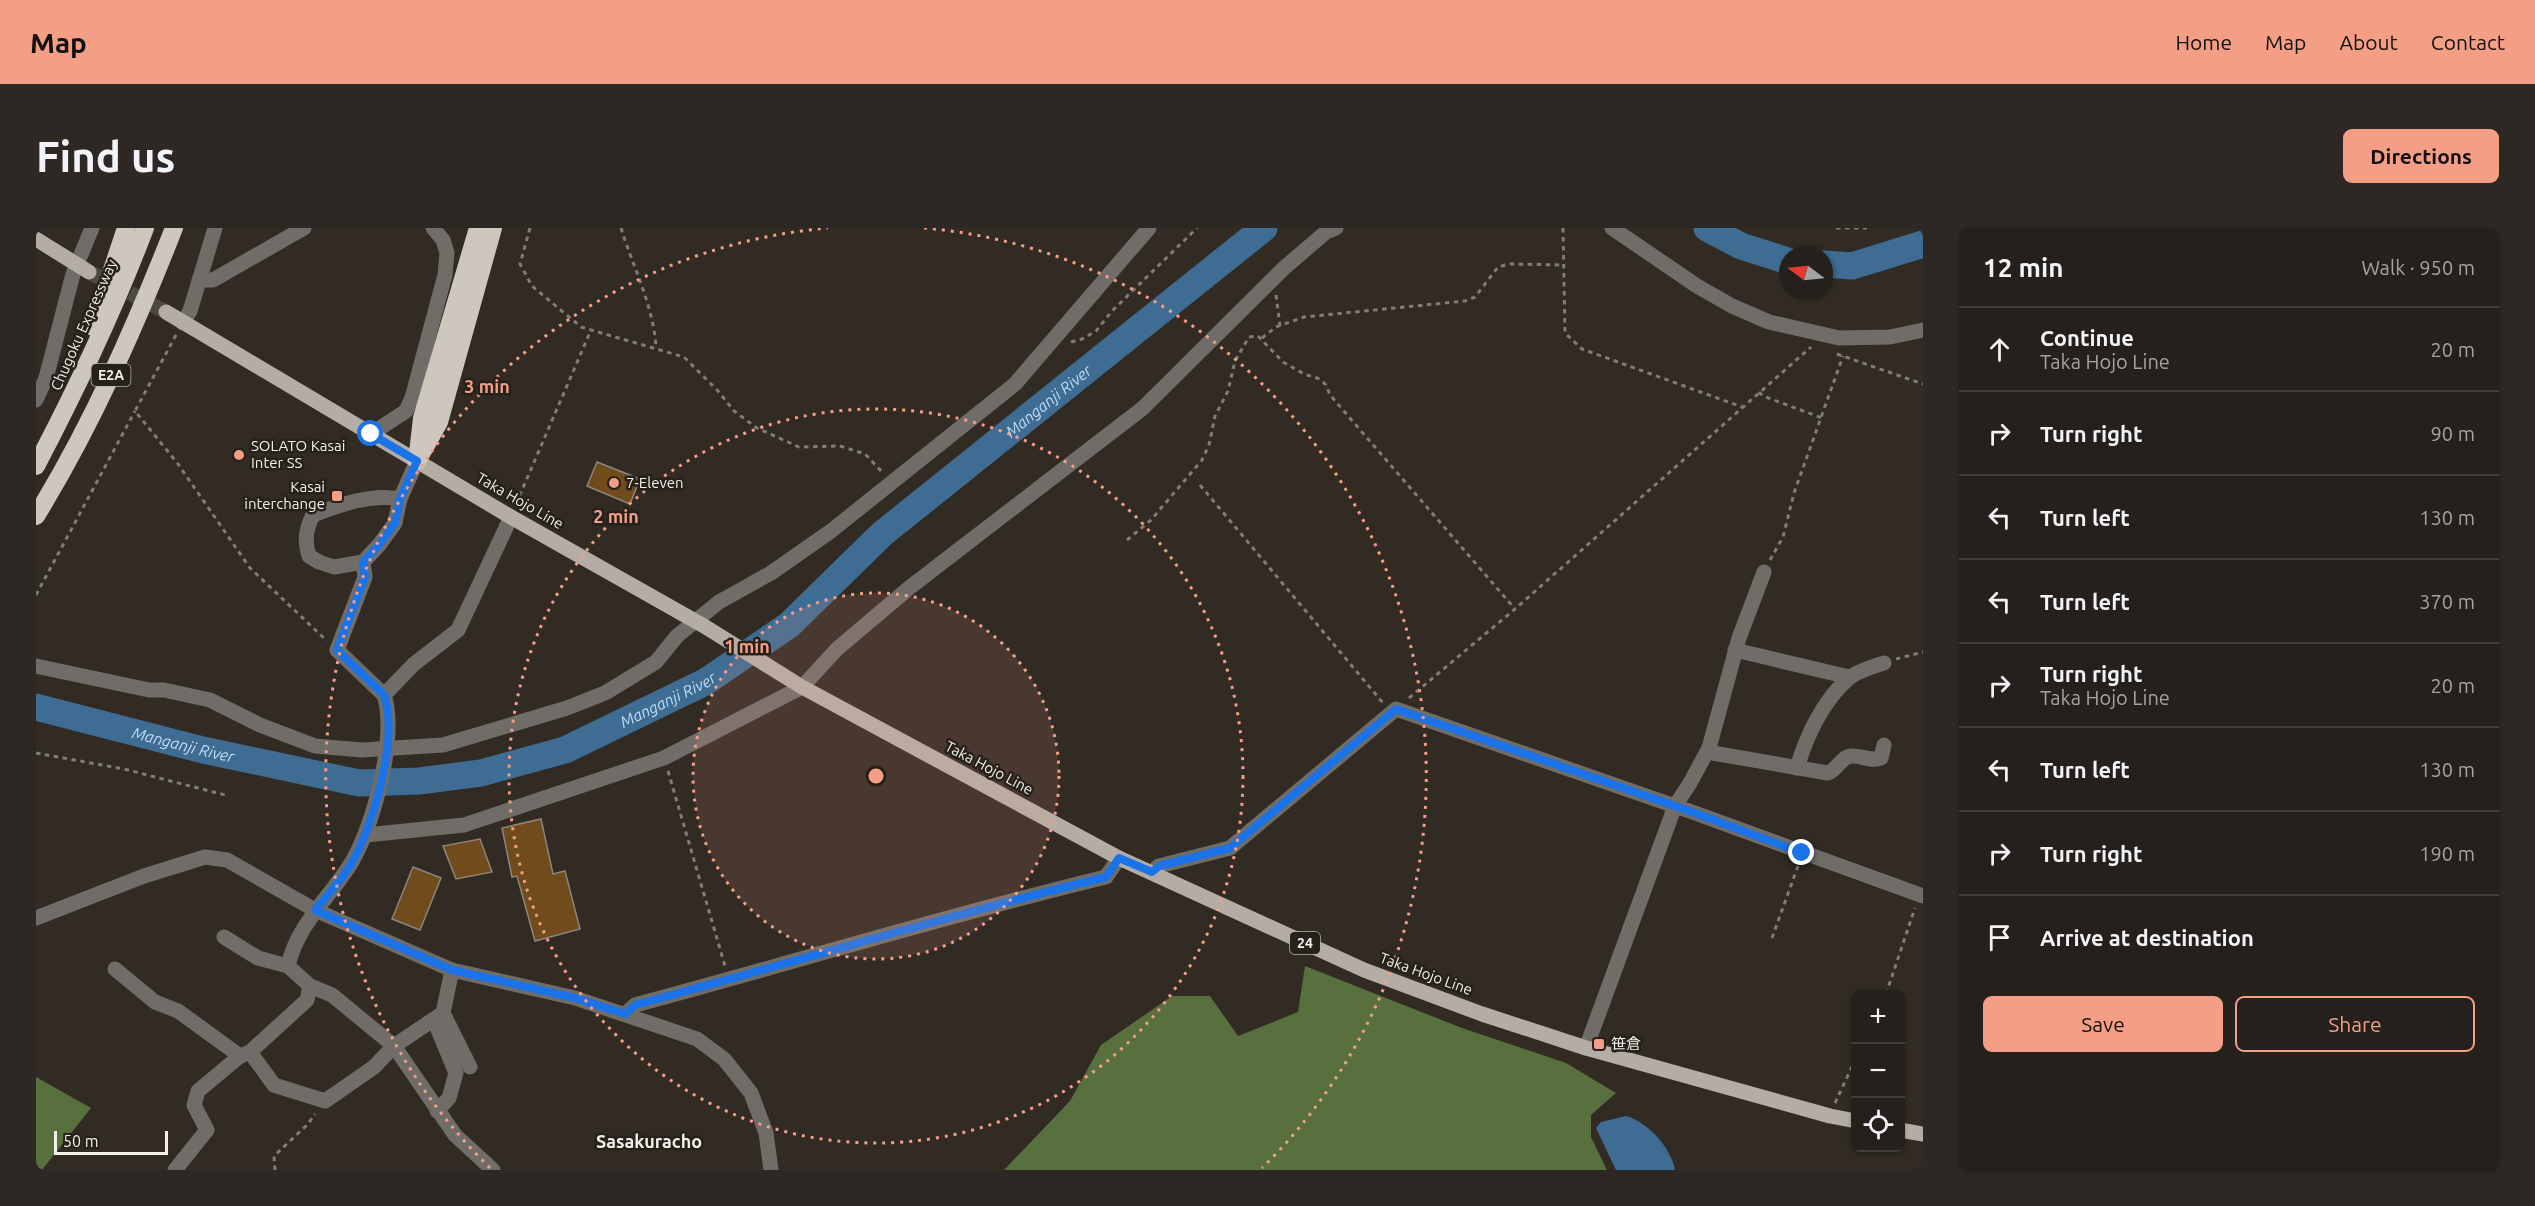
<!DOCTYPE html>
<html lang="en">
<head>
<meta charset="utf-8">
<style>
	:root { --surface:#25201b; --page:#2d2824; --text:#f1f3f6; --muted:#a3a3a3; --line:#423e3a; --accent:#f49e86 }
	body { margin:0; font-family:Ubuntu,"Noto Sans JP",sans-serif; background:var(--page); color:var(--text) }
	.controls { position:absolute; right:18px; bottom:18px; display:grid; overflow:hidden; border-radius:9px; box-shadow:0 2px 4px #0004 }
	.controls button { width:54px; height:54px; display:grid; place-items:center; padding:0; border:0; border-bottom:2px solid var(--line); background:var(--surface); color:var(--text); font:30px sans-serif }
	.compass { position:absolute; left:1743px; top:18px; width:54px; height:54px; border-radius:50%; background:var(--surface); box-shadow:0 2px 4px #0004; rotate:286deg }
	.scale { position:absolute; left:18px; bottom:15px; width:114px; box-sizing:border-box; padding-left:6px; border:3px solid #f3efea; border-top:0; font-size:16px; line-height:21px; white-space:nowrap; color:#f3efea; -webkit-text-stroke:4px #27211b; paint-order:stroke }
	.stop { position:absolute; width:18px; height:18px; margin:-14px; border:4px solid #1a73e8; border-radius:50%; background:#fff }
	.stop.end { background:#1a73e8; border-color:#fff; box-shadow:0 2px 6px #0008 }
	.list { margin:0; padding:0; list-style:none }
	h2 { display:flex; justify-content:space-between; align-items:center; height:78px; margin:0; padding:0 24px; font-size:26px }
	h2 small { font-size:20px; font-weight:400; color:var(--muted) }
	.list li { display:grid; grid-template-columns:39px 1fr auto; gap:18px; align-items:center; box-sizing:border-box; height:84px; padding:0 24px; border-top:2px solid var(--line) }
	.list b { display:block; font-size:22px; white-space:nowrap }
	.list p { margin:0; font-size:20px; white-space:nowrap; color:var(--muted) }
	.list em { font-size:20px; font-style:normal; color:var(--muted) }
	.actions { display:flex; gap:12px; padding:18px 24px }
	.actions a { flex:1; padding:14px 0; border:2px solid var(--accent); border-radius:9px; text-align:center; font-size:21px; color:var(--accent) }
	.actions .main { background:var(--accent); color:#111 }
	.icon { flex:none; width:33px; height:33px; fill:none; stroke:currentColor; stroke-width:2; stroke-linecap:round; stroke-linejoin:round }
	.map { position:relative; flex:none; width:1887px; height:942px; overflow:hidden; border-radius:9px }
	header { display:flex; align-items:center; gap:36px; box-sizing:border-box; height:84px; padding:0 30px; background:var(--accent); color:#111 }
	header strong { font-size:28px }
	nav { display:flex; gap:33px; margin-inline-start:auto; font-size:21px }
	.intro { display:flex; align-items:center; justify-content:space-between; box-sizing:border-box; height:144px; padding:0 36px }
	h1 { margin:0; font-size:42px }
	.button { padding:15px 27px; border-radius:9px; background:var(--accent); color:#111; font-size:21px; font-weight:700 }
	main { display:flex; gap:36px; padding:0 36px }
	aside { flex:1; background:var(--surface); border-radius:9px; box-shadow:0 2px 4px #0004 }
	.map>svg:first-child { display:block }
	.forest { fill:#57703d }
	.water { fill:#3e6c92 }
	.lines { fill:none; stroke-linecap:round; stroke-linejoin:round }
	.river { stroke:#3e6c92; stroke-width:27 }
	.building { fill:#704b1c; stroke:#8c857d; stroke-width:1.5 }
	.major-tunnel { stroke:#4e4842; stroke-width:15; stroke-dasharray:15 8; stroke-linecap:butt }
	.path { stroke:#817c76; stroke-width:3; stroke-dasharray:4.5 4.5; stroke-linecap:butt }
	.minor { stroke:#706d69; stroke-width:15 }
	.major { stroke:#b3ada6; stroke-width:15 }
	.highway { stroke:#cec7be; stroke-width:18 }
	.route { stroke:#1a73e8; stroke-width:8 }
	.ring { fill:none; stroke:#f49e86; stroke-width:3; stroke-dasharray:3 6 }
	.poi-dot { fill:#f49e86; stroke:#27211b; stroke-width:2 }
	.labels { text-anchor:middle; stroke-width:5; stroke-linejoin:round; paint-order:stroke }
	.shield { fill:#27211b; stroke:#b6b1ac; stroke-width:1.5 }
	.shield-label { font-size:14px; font-weight:bold; fill:#f3efea }
	.street-label { font-size:15px; fill:#f3efea; stroke:#27211b }
	.poi-label { font-size:15px; fill:#f3efea; stroke:#27211b; text-anchor:start }
	.water-label { font-size:16px; font-style:italic; fill:#c2dcf4; stroke:#27211b }
	.quarter-label { font-size:18px; font-weight:bold; fill:#f3efea; stroke:#27211b }
	.centre { fill:#f49e86; stroke:#27211b; stroke-width:3 }
	.ring-label { font-size:18px; text-anchor:middle; font-weight:bold; fill:#f49e86; stroke:#27211b; stroke-width:5; stroke-linejoin:round; paint-order:stroke }
</style>
</head>
<body>
<header>
<strong>Map</strong>
<nav><a>Home</a><a>Map</a><a>About</a><a>Contact</a></nav>
</header>
<div class="intro"><h1>Find us</h1><a class="button">Directions</a></div>
<main>
<div class="map">
<svg width="1887" height="942" viewBox="0 0 1887 942">
	<rect width="100%" height="100%" fill="#312b24"/>
	<g class="forest">
		<polygon points="1269,738 1426,800 1530,835 1580,865 1555,887 1555,909 1571,942 968,942 1034,873 1065,817 1136,768 1174,768 1202,808 1262,784"/>
		<polygon points="0,849 55,880 6,942 0,942"/>
	</g>
	<path class="water" d="M1590 888C1612 894 1635 920 1639 942H1580L1560 900 1565 894Z"/>
	<g class="lines">
		<g class="river">
			<polyline points="1671,0 1705,18 1752,33"/>
			<polyline points="1788,36 1816,38 1887,16"/>
			<path id="s1" d="M0 479 167 522 323 555 383 553 445 545 529 522 669 454 753 397 846 306 1228 0"/>
		</g>
	</g>
	<g class="building">
		<polygon points="561,234 604,251 594,276 551,258"/>
		<polygon points="505,591 517,646 529,643 544,701 499,713 481,648 476,649 466,600"/>
		<polygon points="444,611 456,644 420,651 407,618"/>
		<polygon points="377,639 405,650 384,702 356,691"/>
	</g>
	<g class="lines">
		<polyline class="major-tunnel" points="53,44 130,84"/>
		<g class="path">
			<polyline points="494,0 484,36 496,58 545,99 648,129 682,163 698,183 721,200 763,219 804,218 829,226 847,245"/>
			<path d="M585 0C597 39 618 79 620 120"/>
			<polyline points="1527,0 1529,105 1546,121 1706,179"/>
			<polyline points="1800,0 1831,0"/>
			<polyline points="1240,67 1244,98"/>
			<polyline points="140,107 99,183 142,236 214,340 291,413"/>
			<polyline points="1226,110 1240,99 1268,89 1429,73 1439,69 1462,39 1473,36 1528,37"/>
			<polyline points="1035,114 1046,111 1060,103 1076,83 1161,0"/>
			<polyline points="1801,126 1887,156"/>
			<polyline points="1723,164 1727,168 1786,190"/>
			<polyline points="1164,257 1347,475"/>
			<polyline points="480,276 555,102"/>
			<polyline points="1091,312 1115,292 1166,232 1173,217 1179,188 1192,163 1199,133 1213,109 1222,108 1247,134 1268,146 1284,151 1290,157 1294,167 1479,381"/>
			<polyline points="1734,332 1747,309 1758,265 1807,128"/>
			<polyline points="0,367 99,183"/>
			<polyline points="1860,431 1887,424"/>
			<polyline points="1373,470 1479,381 1775,119"/>
			<polyline points="0,525 88,541 193,568"/>
			<polyline points="632,543 689,738"/>
			<polyline points="1736,710 1762,638"/>
			<polyline points="1850,766 1879,680"/>
			<polyline points="1799,875 1820,830"/>
			<polyline points="239,942 238,928 272,896 279,886"/>
		</g>
		<g class="minor">
			<polyline points="1576,0 1661,58 1696,78 1733,94 1803,110 1854,109 1887,102"/>
			<polyline points="163,52 177,52 268,0"/>
			<polyline points="147,95 154,83 179,0"/>
			<polyline points="0,172 10,150 37,46 56,0"/>
			<polyline points="335,206 370,183 376,170 409,47 411,25 407,12 397,0"/>
			<path d="M364 271C336 265 303 277 277 287 270 301 268 312 273 328L283 334 298 339 327 334 343 317 359 295 364 271 381 233"/>
			<path d="M327 334 329 349 301 422 348 467C362 509 336 605 312 640 290 673 261 698 252 738L274 758 296 767 358 818 419 907 457 942"/>
			<polyline points="1699,422 1813,449"/>
			<polyline points="0,438 113,462 128,462 174,472 224,497 279,518 326,522 407,517 531,480 569,465 620,434 641,408 683,374 735,345 795,303 979,156 1113,0"/>
			<polyline points="348,467 378,436 422,402 475,289"/>
			<path d="M1671 524 1792 545C1801 542 1805 529 1815 528 1826 527 1834 534 1845 530L1848 517"/>
			<path d="M1761 540C1770 509 1787 472 1813 450 1822 443 1836 439 1848 435"/>
			<polyline points="330,607 428,597 628,530 766,459 801,421 873,360 1107,180 1248,40 1290,4 1300,0"/>
			<polyline points="1116,644 1123,638 1194,620 1360,481 1659,585 1887,668"/>
			<polyline points="0,690 108,648 169,629 191,632 279,682 416,742 539,770 661,811 688,831 715,865 730,905 735,942"/>
			<polyline points="188,709 222,730 252,738"/>
			<polyline points="79,741 119,774 142,783 204,828"/>
			<polyline points="407,785 434,839"/>
			<path d="M589 786 599 777C756 735 912 687 1070 649L1083 630"/>
			<polyline points="398,792 420,845 413,870 401,883"/>
			<polyline points="1550,820 1639,578 1654,555 1673,520 1703,410 1728,344"/>
			<polyline points="214,824 238,857 289,873 338,839 358,818 407,785 416,742"/>
			<polyline points="139,942 171,902 158,877 162,863 204,828 214,824 271,772 274,758"/>
		</g>
		<g class="major">
			<polyline points="0,11 53,44"/>
			<polyline points="130,84 475,289 668,398 766,459 1083,630 1328,742 1446,786 1550,820 1794,888 1820,893"/>
			<polyline points="1864,902 1887,906"/>
		</g>
		<g class="highway">
			<polyline points="57,99 90,0"/>
			<polyline points="382,225 386,190 442,0"/>
			<polyline points="381,233 403,194 457,0"/>
			<path d="M0 238C41 160 78 82 109 0"/>
			<path d="M0 288C56 197 99 99 138 0"/>
		</g>
	</g>
	<g class="lines">
		<path class="route" d="M335 206 381 233 364 271 359 295 343 317 327 334 329 349 301 422 348 467C363 511 337 600 314 638 304 653 291 668 279 682L416 742 539 770 589 786 599 777C756 735 912 687 1070 649L1083 630 1116 644 1123 638 1194 620 1360 481 1659 585 1766 625"/>
	</g>
	<circle cx="840" cy="548" r="183" fill="#f49e86" fill-opacity=".12"/>
	<g class="ring">
		<circle cx="840" cy="548" r="183"/>
		<circle cx="840" cy="548" r="367"/>
		<path d="M454 940A550 550 0 0 1 792 0M888 0A550 550 0 0 1 1226 940"/>
	</g>
	<g class="poi-dot">
		<circle cx="203" cy="227" r="6"/>
		<circle cx="578" cy="255" r="6"/>
		<rect x="295" y="262" width="12" height="12" rx="3"/>
		<rect x="1557" y="810" width="12" height="12" rx="3"/>
	</g>
	<g class="labels">
		<g class="shield">
			<rect x="55.5" y="136" width="39" height="22" rx="4.5"/>
			<rect x="1254" y="704" width="30" height="22" rx="4.5"/>
		</g>
		<g class="shield-label">
			<text x="75" y="152">E2A</text>
			<text x="1269" y="720">24</text>
		</g>
		<g class="street-label">
			<text transform="translate(48 97) rotate(-66)" y="5">Chugoku Expressway</text>
			<text transform="translate(484 273) rotate(30)" y="5">Taka Hojo Line</text>
			<text transform="translate(953 540) rotate(28)" y="5">Taka Hojo Line</text>
			<text transform="translate(1390 746) rotate(20)" y="5">Taka Hojo Line</text>
		</g>
		<g class="poi-label">
			<text x="215" y="223">SOLATO Kasai<tspan x="215" dy="17">Inter SS</tspan></text>
			<text x="590" y="260">7-Eleven</text>
			<text x="289" y="264" text-anchor="end">Kasai<tspan x="289" dy="17">interchange</tspan></text>
			<text x="1575" y="821">笹倉</text>
		</g>
		<g class="water-label">
			<text dy="6" stroke="none"><textPath href="#s1" startOffset="1142">Manganji River</textPath></text>
			<text dy="6" stroke="none"><textPath href="#s1" startOffset="656">Manganji River</textPath></text>
			<text dy="6" stroke="none"><textPath href="#s1" startOffset="152">Manganji River</textPath></text>
		</g>
		<g class="quarter-label">
			<text x="613" y="920">Sasakuracho</text>
		</g>
	</g>
	<circle cx="840" cy="548" r="9" class="centre"/>
	<g class="ring-label">
		<text x="451" y="165">3 min</text>
		<text x="580" y="295">2 min</text>
		<text x="711" y="425">1 min</text>
	</g>
</svg>
<div class="controls">
<button>+</button>
<button>−</button>
<button><svg class="icon" aria-label="locate" viewBox="0 0 24 24"><circle cx="12" cy="12" r="6"/><path d="M12 2v4M12 18v4M2 12h4M18 12h4"/></svg></button>
</div>
<svg class="compass" viewBox="-18 -18 36 36"><path d="M0-13l5 13h-10z" fill="#e53935"/><path d="M0 13l5-13h-10z" fill="#a3a3a3"/></svg>
<div class="scale">50 m</div>
<div class="stop" style="left:335px;top:206px"></div>
<div class="stop end" style="left:1766px;top:625px"></div>
</div>
<aside>
<h2>12 min<small>Walk · 950 m</small></h2>
<ul class="list">
<li><svg class="icon" aria-label="ahead" viewBox="0 0 24 24"><path d="M12 20V5M6 11l6-6 6 6"/></svg><div><b>Continue</b><p>Taka Hojo Line</p></div><em>20 m</em></li>
<li><svg class="icon" aria-label="right" viewBox="0 0 24 24"><path d="M7 20v-9h11M14 6l5 5-5 5"/></svg><div><b>Turn right</b></div><em>90 m</em></li>
<li><svg class="icon" aria-label="left" viewBox="0 0 24 24"><path d="M17 20v-9H6M10 6l-5 5 5 5"/></svg><div><b>Turn left</b></div><em>130 m</em></li>
<li><svg class="icon" aria-label="left" viewBox="0 0 24 24"><path d="M17 20v-9H6M10 6l-5 5 5 5"/></svg><div><b>Turn left</b></div><em>370 m</em></li>
<li><svg class="icon" aria-label="right" viewBox="0 0 24 24"><path d="M7 20v-9h11M14 6l5 5-5 5"/></svg><div><b>Turn right</b><p>Taka Hojo Line</p></div><em>20 m</em></li>
<li><svg class="icon" aria-label="left" viewBox="0 0 24 24"><path d="M17 20v-9H6M10 6l-5 5 5 5"/></svg><div><b>Turn left</b></div><em>130 m</em></li>
<li><svg class="icon" aria-label="right" viewBox="0 0 24 24"><path d="M7 20v-9h11M14 6l5 5-5 5"/></svg><div><b>Turn right</b></div><em>190 m</em></li>
<li><svg class="icon" aria-label="arrive" viewBox="0 0 24 24"><path d="M6 21V4h12l-3 4 3 4H6"/></svg><div><b>Arrive at destination</b></div></li>
</ul>
<div class="actions"><a class="main">Save</a><a>Share</a></div>
</aside>
</main>
</body>
</html>
